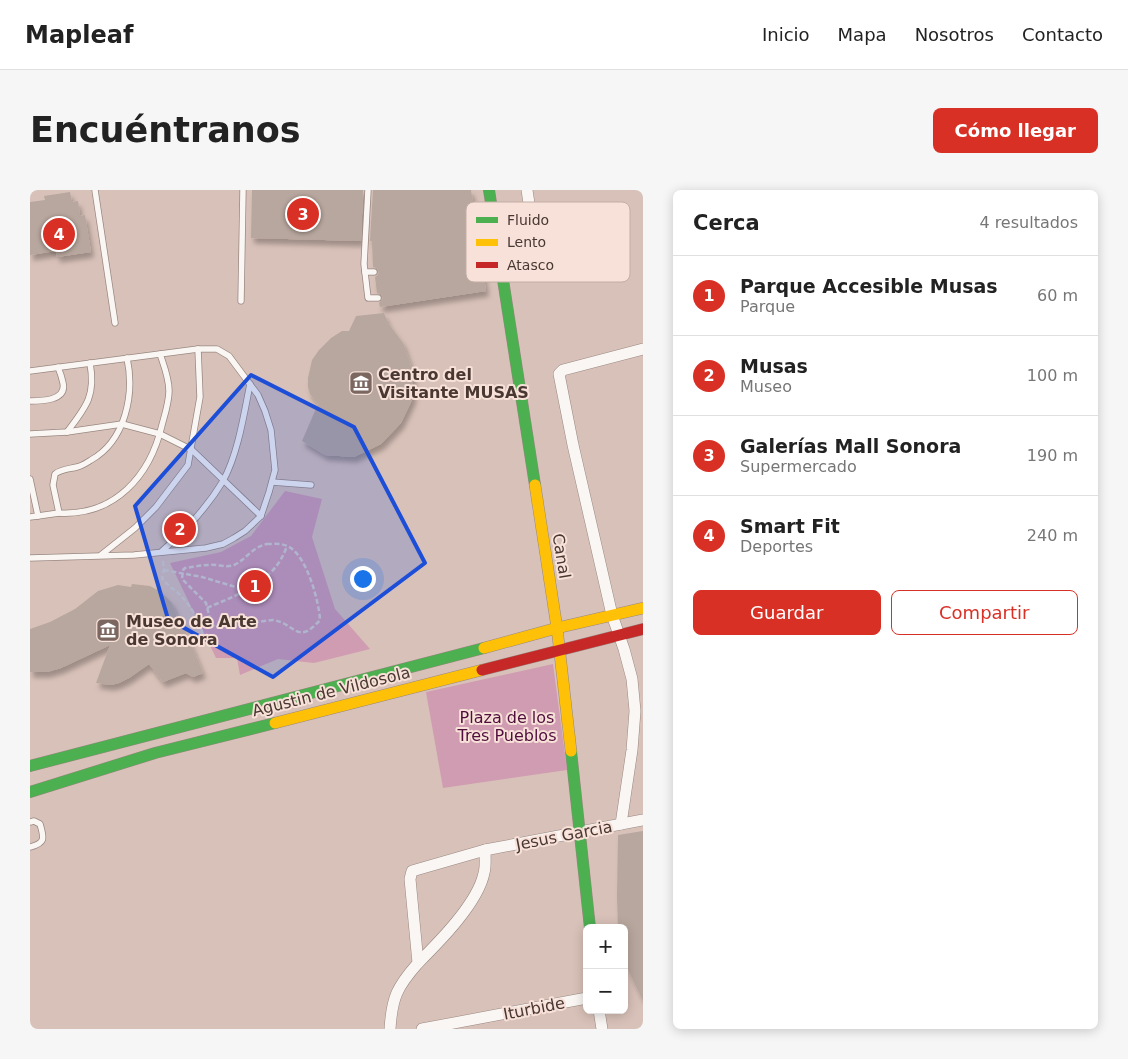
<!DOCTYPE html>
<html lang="es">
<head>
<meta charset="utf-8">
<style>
	:root { --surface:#fff; --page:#f6f6f6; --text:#222; --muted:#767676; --line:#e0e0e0; --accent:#d93025 }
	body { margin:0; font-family:"DejaVu Sans",sans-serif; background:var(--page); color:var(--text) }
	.controls { position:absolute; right:15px; bottom:15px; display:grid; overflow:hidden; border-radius:8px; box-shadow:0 2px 12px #0003 }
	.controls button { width:45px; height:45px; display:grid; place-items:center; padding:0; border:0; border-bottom:1px solid var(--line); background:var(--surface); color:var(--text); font:25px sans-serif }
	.you { position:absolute; left:332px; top:388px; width:18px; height:18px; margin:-12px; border:4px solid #fff; border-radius:50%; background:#1a73e8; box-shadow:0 0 0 8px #1a73e833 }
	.badge { display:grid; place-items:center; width:32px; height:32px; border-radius:50%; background:var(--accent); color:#fff; font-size:16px; font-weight:700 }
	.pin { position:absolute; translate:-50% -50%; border:2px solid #fff; box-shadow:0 1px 5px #0006 }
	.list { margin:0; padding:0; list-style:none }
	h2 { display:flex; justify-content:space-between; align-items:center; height:65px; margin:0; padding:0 20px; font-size:21px }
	h2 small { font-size:16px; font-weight:400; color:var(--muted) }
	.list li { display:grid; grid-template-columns:32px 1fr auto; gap:15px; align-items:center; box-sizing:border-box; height:80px; padding:0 20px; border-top:1px solid var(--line) }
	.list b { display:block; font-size:19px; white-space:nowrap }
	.list p { margin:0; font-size:16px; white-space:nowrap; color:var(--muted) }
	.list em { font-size:16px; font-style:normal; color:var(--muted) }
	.actions { display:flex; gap:10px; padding:15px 20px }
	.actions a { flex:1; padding:11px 0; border:1px solid var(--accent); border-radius:8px; text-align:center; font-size:18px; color:var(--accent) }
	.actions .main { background:var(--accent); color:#fff }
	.map { position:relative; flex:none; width:613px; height:839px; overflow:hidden; border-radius:8px }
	header { display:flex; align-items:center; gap:30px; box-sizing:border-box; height:70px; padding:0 25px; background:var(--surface); border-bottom:1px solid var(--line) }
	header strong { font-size:24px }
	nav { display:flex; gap:28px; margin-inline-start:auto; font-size:18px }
	.intro { display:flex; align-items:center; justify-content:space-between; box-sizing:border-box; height:120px; padding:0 30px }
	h1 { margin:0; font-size:35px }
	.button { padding:12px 22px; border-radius:8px; background:var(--accent); color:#fff; font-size:18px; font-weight:700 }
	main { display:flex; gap:30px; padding:0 30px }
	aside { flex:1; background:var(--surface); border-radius:8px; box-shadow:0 2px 12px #0003 }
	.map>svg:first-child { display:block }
	.green { fill:#d09cb2 }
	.building { fill:#b8a79e; filter:url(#shadow) }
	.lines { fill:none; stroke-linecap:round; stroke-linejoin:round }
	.lane-casing { stroke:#998881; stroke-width:7 }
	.street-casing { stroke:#998881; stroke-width:12 }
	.fast-casing { stroke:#998881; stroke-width:12 }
	.slow-casing { stroke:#998881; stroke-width:12 }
	.jam-casing { stroke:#998881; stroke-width:12 }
	.path { stroke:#d5cecb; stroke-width:2.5; stroke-dasharray:5 2.5; stroke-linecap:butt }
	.lane { stroke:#f9f6f4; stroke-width:5.5 }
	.street { stroke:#f9f6f4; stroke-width:11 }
	.fast { stroke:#4caf50; stroke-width:11 }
	.slow { stroke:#ffc107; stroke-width:11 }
	.jam { stroke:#c62828; stroke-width:11 }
	.marked { fill:#1d4ed8; fill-opacity:0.2; stroke:#1d4ed8; stroke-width:4; stroke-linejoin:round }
	.labels { text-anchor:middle; stroke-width:4; stroke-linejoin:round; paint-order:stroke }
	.poi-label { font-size:16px; font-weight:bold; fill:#493731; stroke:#f7e1d8; text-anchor:start }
	.street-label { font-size:16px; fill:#493731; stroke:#f7e1d8 }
	.park-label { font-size:16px; fill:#500e3d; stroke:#f7e1d8 }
	.key { fill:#f7e1d8; stroke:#c3aea6; stroke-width:1 }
	.key-label { font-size:14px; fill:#493731 }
</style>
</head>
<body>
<header>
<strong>Mapleaf</strong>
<nav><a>Inicio</a><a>Mapa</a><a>Nosotros</a><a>Contacto</a></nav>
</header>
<div class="intro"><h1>Encuéntranos</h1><a class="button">Cómo llegar</a></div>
<main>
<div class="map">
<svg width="613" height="839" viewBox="0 0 613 839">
	<defs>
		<filter id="shadow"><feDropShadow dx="3" dy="5.5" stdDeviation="2.5" flood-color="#0004"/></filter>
	</defs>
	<rect width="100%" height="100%" fill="#d8c1b8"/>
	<g class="green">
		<polygon points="255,301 292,309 282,347 305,419 340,459 284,473 248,469 210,485 207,468 186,468 140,373 191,362 221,346"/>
		<polygon points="523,474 537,580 413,598 396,502"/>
	</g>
	<g class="building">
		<polygon points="222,0 333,0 331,51 221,48"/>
		<polygon points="343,0 441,0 456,101 350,117 349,113 353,108 351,104 347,103 345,87 348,85 349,82 347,78 343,77 342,51 340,51"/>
		<polygon points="40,2 42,12 48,11 50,26 55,25 61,62 27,67 26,61 0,65 0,12 15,10 14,6"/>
		<polygon points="354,123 358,133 373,153 383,182 383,208 371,233 351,254 324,267 295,265 272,251 288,214 280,204 278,197 278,188 282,170 289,160 301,148 312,141 319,141 326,126"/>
		<polygon points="102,394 120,396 131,402 142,413 148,430 151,430 173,483 163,487 156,483 133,492 119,474 99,488 89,493 81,495 66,493 80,455 31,478 17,482 0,482 0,439 20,432 45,419 68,401 88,395 101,397"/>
		<polygon points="613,641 613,811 594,771 594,738 588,738 587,707 588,645"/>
	</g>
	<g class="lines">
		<g class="lane-casing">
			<g id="lane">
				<polyline points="65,0 85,133"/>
				<polyline points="338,0 334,74 338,108 348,108"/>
				<polyline points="335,82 344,82"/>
				<polyline points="211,111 213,0"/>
				<path d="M97 168C105 205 95 251 61 270 56 273 52 276 47 277 39 279 31 279 25 284L23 295 29 323C85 326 120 286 132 235 135 224 139 212 139 201 139 188 134 176 130 164"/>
				<polyline points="0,181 168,159 187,159 199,166 228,205 235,221 241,240 245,280 239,302 231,326 215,341 204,348 193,354 176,358 104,365 0,368"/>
				<path d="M0 211C11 211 37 211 33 193 32 188 30 182 28 177"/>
				<path d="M37 242C56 217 66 206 60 173"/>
				<polyline points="0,244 37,242 92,234 130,244 162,260 231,326"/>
				<polyline points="0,289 8,326 0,327"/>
				<polyline points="242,292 281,295"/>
				<polyline points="8,326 29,323"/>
				<path d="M132 361C154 342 178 316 193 291 208 264 214 224 220 194"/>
				<polyline points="71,365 105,338 126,317 158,275 170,207 168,159"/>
				<path d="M0 632 4 631 10 634C14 648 16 653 0 657"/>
			</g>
		</g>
		<g class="street-casing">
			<g id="street">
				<polyline points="497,0 507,68"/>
				<polyline points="591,634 602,560 605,521 602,489 594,459 582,425 543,255 529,184 533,180 613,159"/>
				<path d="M388 773C409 752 448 713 454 683 456 676 455 668 455 660"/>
				<polyline points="569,820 572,839"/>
				<path d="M360 839C362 807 367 797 388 773L380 689 382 681 455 660 613 630"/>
				<polyline points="392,839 557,808"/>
			</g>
		</g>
		<g class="fast-casing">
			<g id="fast">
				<polyline points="459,0 505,295"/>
				<polyline points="541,561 560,738"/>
				<polyline points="0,576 454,458"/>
				<polyline points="0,602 125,563 245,533"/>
			</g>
		</g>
		<g class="slow-casing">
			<g id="slow">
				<polyline points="505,295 527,438 541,561"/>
				<polyline points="454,458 527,438 613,418"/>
				<polyline points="245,533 452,480"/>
			</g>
		</g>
		<g class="jam-casing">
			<polyline id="jam" points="452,480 613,439"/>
		</g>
		<g class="path">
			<path d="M237 354C243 354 251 353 257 356 276 363 289 411 290 430 267 456 265 433 243 430L185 437 181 433 176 413 152 389 153 380 155 378C163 377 171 375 179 375 187 374 196 378 204 375 217 369 222 357 237 354Z"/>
			<path d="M133 371 134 380 132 388C137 396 146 400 152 407 162 418 170 432 173 446L169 454"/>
			<polyline points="134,380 172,387 216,400"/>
			<path d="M177 418C211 403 244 393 257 356"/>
		</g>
		<use href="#lane" class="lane"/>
		<use href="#street" class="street"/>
		<use href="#fast" class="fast"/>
		<use href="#slow" class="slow"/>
		<use href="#jam" class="jam"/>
	</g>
	<path class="marked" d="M221 185 324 237 395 373 243 487 138 429 105 316Z"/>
	<defs>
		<g id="museum-square" transform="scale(1.25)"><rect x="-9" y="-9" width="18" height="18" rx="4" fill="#7b6760" stroke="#f7e1d8"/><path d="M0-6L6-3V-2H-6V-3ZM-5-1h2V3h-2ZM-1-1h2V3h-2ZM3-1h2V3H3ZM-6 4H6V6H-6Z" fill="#fff"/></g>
	</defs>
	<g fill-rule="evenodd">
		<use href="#museum-square" x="331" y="193"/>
		<use href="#museum-square" x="78" y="440"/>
	</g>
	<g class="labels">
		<g class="poi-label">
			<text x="348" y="190">Centro del<tspan x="348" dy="18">Visitante MUSAS</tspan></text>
			<text x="96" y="437">Museo de Arte<tspan x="96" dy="18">de Sonora</tspan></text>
		</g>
		<g class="street-label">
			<text transform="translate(532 366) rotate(81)" y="6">Canal</text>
			<text transform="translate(301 501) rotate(-14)" y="6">Agustin de Vildosola</text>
			<text transform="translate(534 645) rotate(-11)" y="6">Jesus Garcia</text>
			<text transform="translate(504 818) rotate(-11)" y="6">Iturbide</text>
		</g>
		<g class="park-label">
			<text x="477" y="533">Plaza de los<tspan x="477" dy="18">Tres Pueblos</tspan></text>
		</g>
	</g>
	<rect x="436" y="12" width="164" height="80" rx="8" class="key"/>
	<rect x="446" y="27" width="22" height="6" fill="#4caf50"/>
	<rect x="446" y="49" width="22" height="7" fill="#ffc107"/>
	<rect x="446" y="72" width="22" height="6" fill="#c62828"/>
	<g class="key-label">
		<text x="477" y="35">Fluido</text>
		<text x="477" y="57">Lento</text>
		<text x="477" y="80">Atasco</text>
	</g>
</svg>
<div class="controls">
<button>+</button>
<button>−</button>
</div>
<div class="you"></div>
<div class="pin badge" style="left:225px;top:396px">1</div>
<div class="pin badge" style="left:150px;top:339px">2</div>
<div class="pin badge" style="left:273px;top:24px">3</div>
<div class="pin badge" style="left:29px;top:44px">4</div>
</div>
<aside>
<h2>Cerca<small>4 resultados</small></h2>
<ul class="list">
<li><span class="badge">1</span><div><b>Parque Accesible Musas</b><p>Parque</p></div><em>60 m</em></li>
<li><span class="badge">2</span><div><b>Musas</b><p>Museo</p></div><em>100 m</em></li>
<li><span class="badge">3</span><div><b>Galerías Mall Sonora</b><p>Supermercado</p></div><em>190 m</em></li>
<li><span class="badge">4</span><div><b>Smart Fit</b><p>Deportes</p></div><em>240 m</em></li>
</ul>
<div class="actions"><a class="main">Guardar</a><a>Compartir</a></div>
</aside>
</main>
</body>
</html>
